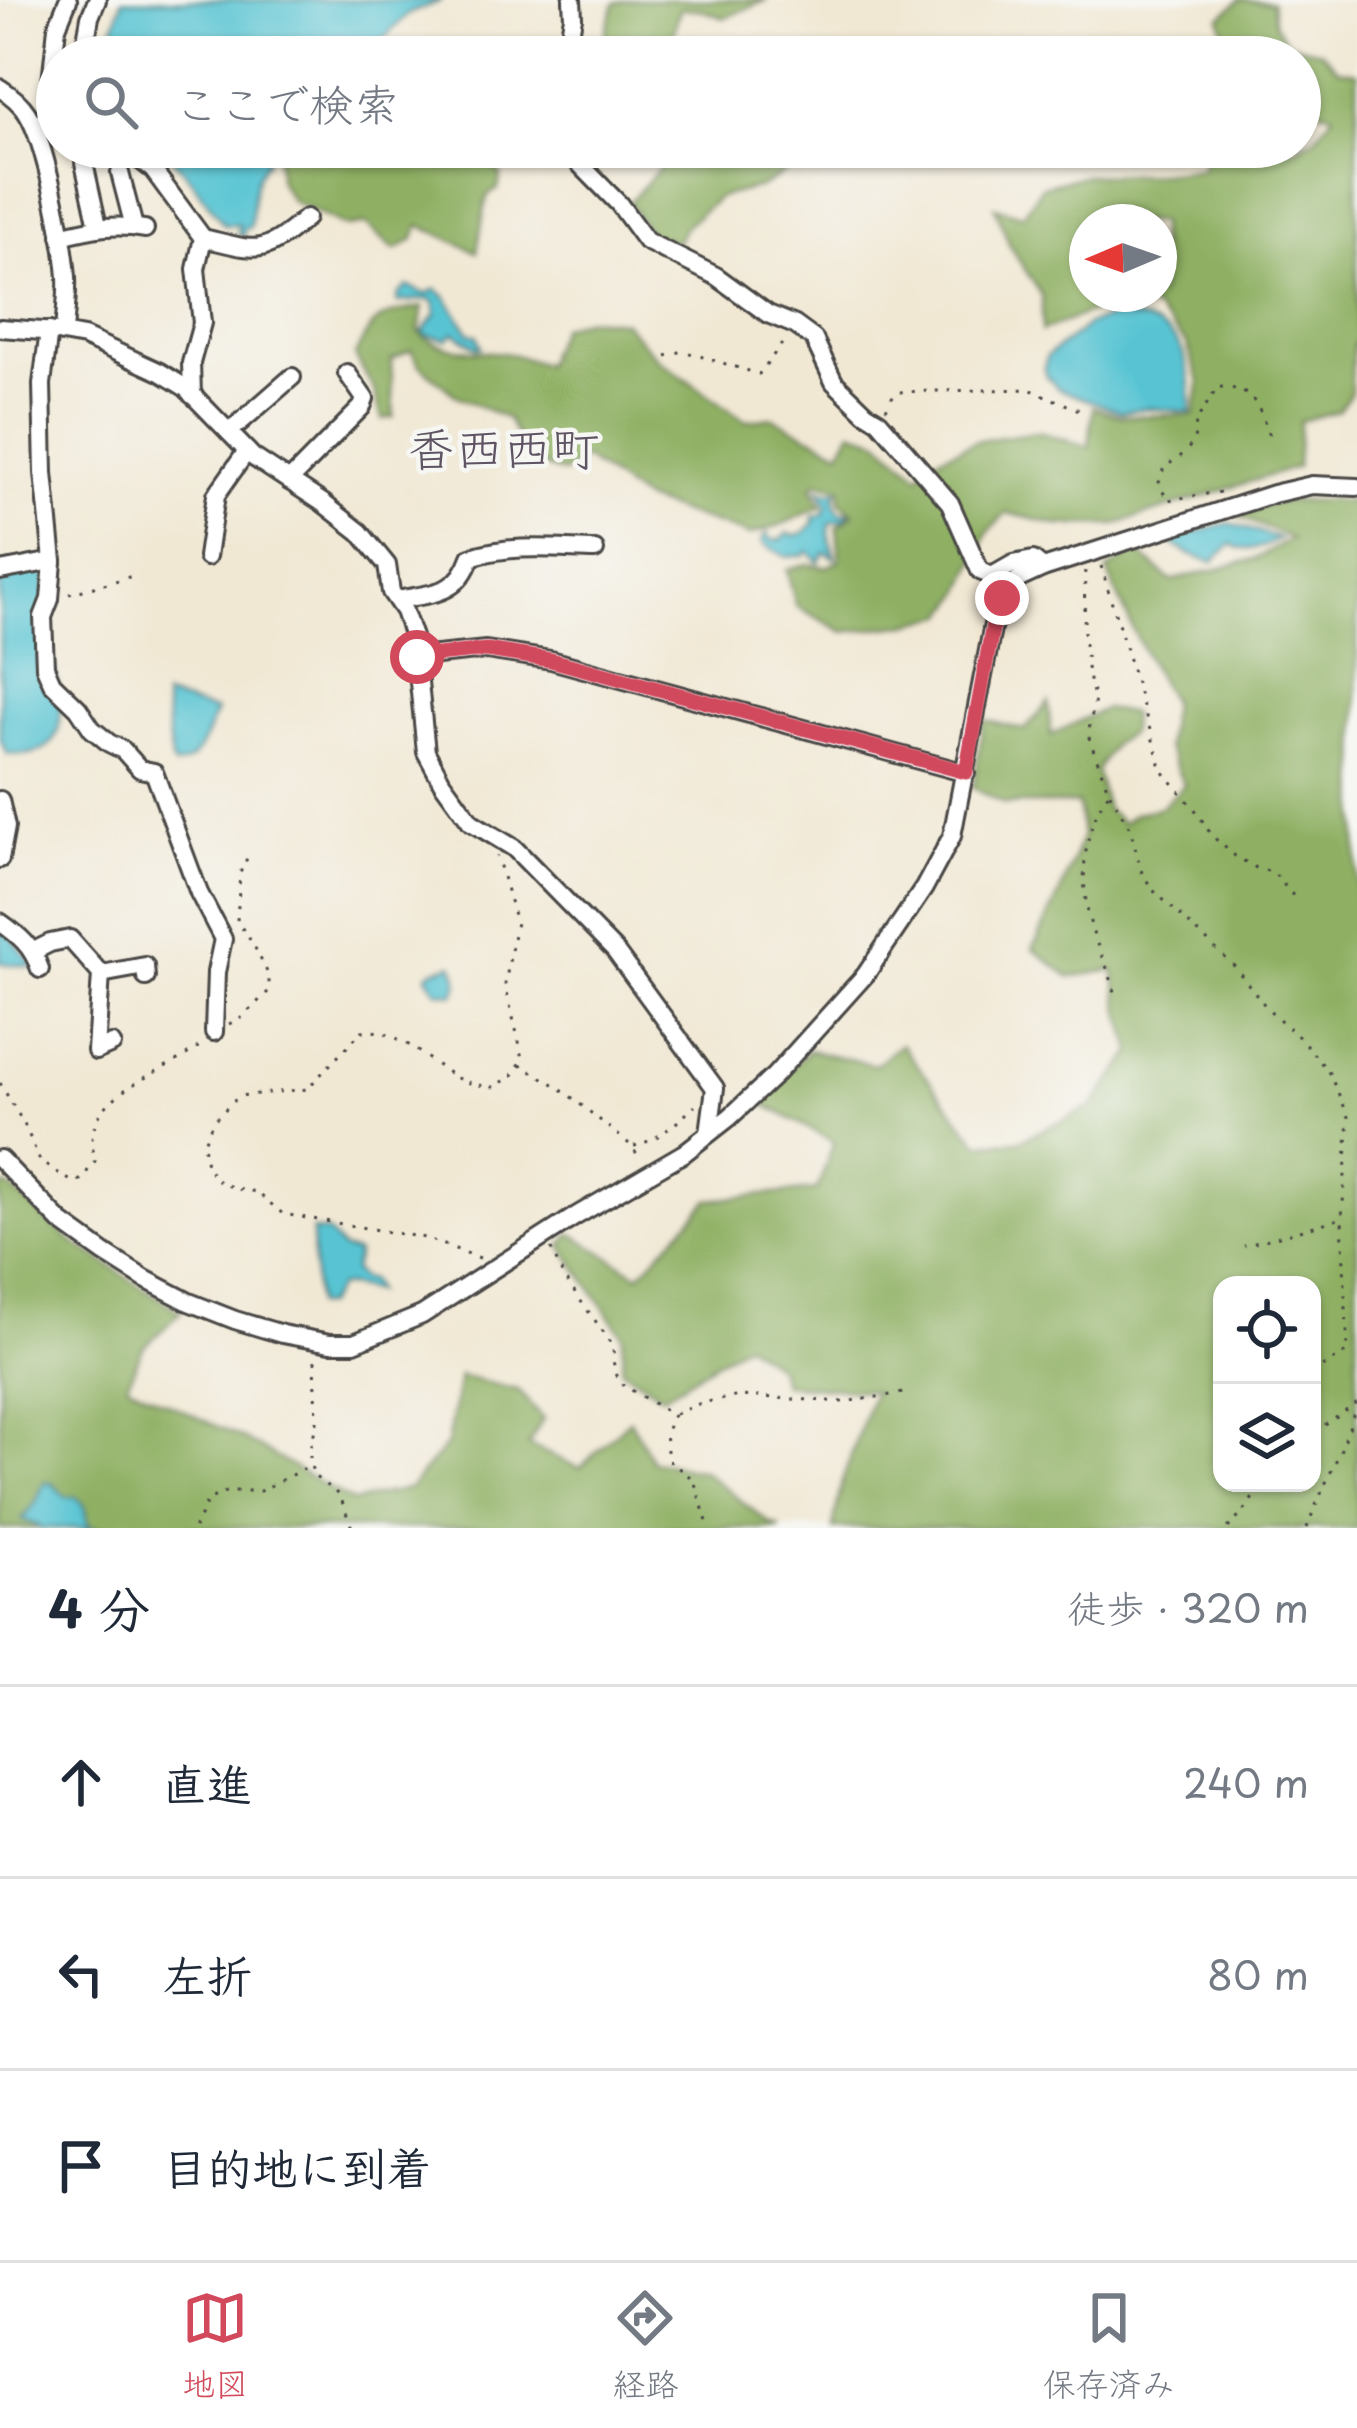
<!DOCTYPE html>
<html lang="ja">
<head>
<meta charset="utf-8">
<style>
	:root { --surface:#fff; --page:#f2f2f3; --text:#1f2937; --muted:#747a83; --line:#e0e1e3; --accent:#d1495b }
	body { margin:0; font-family:"Playpen Sans","Klee One",sans-serif; background:var(--page); color:var(--text) }
	.controls { position:absolute; right:36px; bottom:36px; display:grid; overflow:hidden; border-radius:24px; box-shadow:0 3px 9px #0004 }
	.controls button { width:108px; height:108px; display:grid; place-items:center; padding:0; border:0; border-bottom:3px solid var(--line); background:var(--surface); color:var(--text); font:60px sans-serif }
	.compass { position:absolute; left:1069px; top:204px; width:108px; height:108px; border-radius:50%; background:var(--surface); box-shadow:0 3px 9px #0004; rotate:268deg }
	.stop { position:absolute; width:36px; height:36px; margin:-27px; border:9px solid #d1495b; border-radius:50%; background:#fff }
	.stop.end { background:#d1495b; border-color:#fff; box-shadow:0 3px 12px #0008 }
	.list { margin:0; padding:0; list-style:none }
	h2 { display:flex; justify-content:space-between; align-items:center; height:156px; margin:0; padding:0 48px; font-size:51px }
	h2 small { font-size:39px; font-weight:400; color:var(--muted) }
	.list li { display:grid; grid-template-columns:78px 1fr auto; gap:36px; align-items:center; box-sizing:border-box; height:192px; padding:0 48px; border-top:3px solid var(--line) }
	.list b { display:block; font-size:45px; white-space:nowrap }
	.list em { font-size:39px; font-style:normal; color:var(--muted) }
	.icon { flex:none; width:66px; height:66px; fill:none; stroke:currentColor; stroke-width:2; stroke-linecap:round; stroke-linejoin:round }
	.map { position:relative; flex:none; width:1357px; height:1528px; overflow:hidden }
	.search { position:absolute; background:var(--surface); box-shadow:0 3px 9px #0004; left:36px; right:36px; top:36px; height:132px; display:flex; align-items:center; gap:30px; box-sizing:border-box; padding:0 42px; border-radius:66px; color:var(--muted); font-size:45px }
	.sheet { height:732px; background:var(--surface) }
	nav { display:flex; justify-content:space-around; align-items:center; box-sizing:border-box; height:168px; border-top:3px solid var(--line); background:var(--surface); font-size:33px; color:var(--muted) }
	nav a { display:grid; justify-items:center; gap:6px }
	nav .on { color:var(--accent) }
	.map>svg:first-child { display:block }
	.forest { fill:#8fb063; stroke:#5d6e47; stroke-width:3; fill-rule:evenodd }
	.water { fill:#59c4d3; stroke:#42787f; stroke-width:3 }
	.lines { fill:none; stroke-linecap:round; stroke-linejoin:round }
	.street-casing { stroke:#494744; stroke-width:22 }
	.path { stroke:#494744; stroke-width:3; stroke-dasharray:3 9; stroke-linecap:butt }
	.street { stroke:#fff; stroke-width:16 }
	.route { stroke:#d1495b; stroke-width:15 }
	.labels { text-anchor:middle; stroke-width:9; stroke-linejoin:round; paint-order:stroke }
	.quarter-label { font-size:48px; fill:#5e5463; stroke:#f6f6f2 }
</style>
</head>
<body>
<div class="map">
<svg width="1357" height="1528" viewBox="0 0 1357 1528">
	<rect width="100%" height="100%" fill="#f6f6f2"/>
	<filter id="ink" filterUnits="userSpaceOnUse"><feTurbulence type="fractalNoise" baseFrequency=".00833" numOctaves="2"/><feDisplacementMap in="SourceGraphic" scale="24" xChannelSelector="R" yChannelSelector="G"/><feConvolveMatrix kernelMatrix="1 2 1 2 8 2 1 2 1" color-interpolation-filters="sRGB"/></filter>
	<filter id="wash" filterUnits="userSpaceOnUse"><feTurbulence type="fractalNoise" baseFrequency=".004" numOctaves="4" result="noise"/><feDisplacementMap in="SourceGraphic" scale="48" xChannelSelector="R" yChannelSelector="G"/><feGaussianBlur stdDeviation="2.7" result="paint"/><feColorMatrix in="noise" values="0 0 0 0 0 0 0 0 0 0 0 0 0 0 0 0 0 1.4 0 .05"/><feComposite in="paint" operator="in"/></filter>
	<g filter="url(#wash)">
		<rect width="100%" height="100%" fill="#f1e8d4"/>
		<g class="forest">
			<polygon points="636,0 767,0 724,18 699,9 680,9 667,57 608,57 606,31 615,3"/>
			<path d="M1240 0 1272 3 1275 24 1287 43 1321 51 1338 69 1357 72V343L1353 344 1351 393 1338 411 1300 421 1297 467 1114 525H1059L1007 513 988 532 962 593 946 615 903 625 844 632 796 606 787 570 807 564 826 567 840 561 837 528 854 514 840 502 841 488 817 482 812 487 822 506 776 527 749 535 643 500 583 458 564 473 531 462 507 419 455 395 420 365 411 350 391 360 394 417 382 419 374 390 355 356C371 318 384 313 423 307L419 331C440 355 485 349 515 355 524 357 534 362 544 365L560 327 587 318 623 321 659 360 746 421 771 417 841 451 852 430 879 440 919 475 934 459 976 441 1038 432 1089 447 1093 407 1120 416 1194 415 1200 382 1186 342 1154 309 1124 299 1042 331V296L1010 246 995 207 1023 215 1042 186 1086 175 1148 174 1202 169 1206 147 1288 149 1300 147V144L1314 139 1334 113 1317 109 1300 117V57L1233 55 1220 18ZM1087 222H1159V294H1087Z"/>
			<polygon points="276,147 489,149 490,163 501,175 498,189 487,196 477,252 419,225 413,240 395,250 366,224 347,227 292,201 279,181"/>
			<polygon points="667,147 775,147 786,172 760,187 719,197 685,226 677,242 652,236 628,203 660,168"/>
			<path d="M1332 500 1357 502V1528H833L842 1482 873 1391 783 1384 777 1366 745 1343 663 1396 622 1369 623 1335 562 1246 571 1233 639 1275 709 1200 817 1190 834 1142 760 1102 809 1050 875 1065 901 1044 979 1143 1018 1141 1092 1107 1133 1052 1120 1009 1114 970 1070 977 1033 949 1059 895 1082 837 1078 804H1005L973 788 984 720 1025 730 1048 703 1051 735 1104 709 1131 713 1130 733 1113 744 1096 771 1106 809 1122 823 1134 814 1161 807 1184 785 1166 746 1171 702 1141 647 1107 571 1137 551 1171 581 1256 559 1291 539 1236 515 1279 502ZM1222 1285H1312V1483H1222Z"/>
			<polygon points="0,1186 9,1187 71,1241 181,1312 143,1348 127,1384 246,1440 353,1502 410,1488 447,1444 459,1376 518,1390 543,1419 528,1445 580,1468 630,1419 652,1461 703,1471 769,1523 781,1528 0,1528"/>
		</g>
		<g class="water">
			<polygon points="122,0 443,0 408,14 381,41 367,47 363,57 105,57"/>
			<path d="M162 147H269C269 160 263 164 258 175 251 191 253 211 250 227L245 228 243 236 237 234 239 225H224L193 182Z"/>
			<polygon points="408,286 426,294 436,289 446,297 470,333 477,335 481,347 476,347 454,332 447,339 426,335 423,331 436,314 435,303 430,299 397,302 399,294"/>
			<path d="M1116 315C1184 324 1190 352 1191 412L1148 408 1121 412 1058 389 1047 377 1044 367 1047 356 1089 324Z"/>
			<path d="M818 488 826 492 837 491C834 500 834 506 841 513H849L844 520 830 523 829 535 835 558 825 552 818 562 808 551 804 556H787L764 545 762 540 767 534 772 540H781L788 533 793 536 804 533 814 523V517L823 515 827 505Z"/>
			<path d="M1229 523 1279 539C1265 547 1246 555 1232 544L1213 562 1191 555 1166 540Z"/>
			<path d="M46 569V599L39 614C51 660 95 765 7 754L0 738V581L16 573Z"/>
			<path d="M164 697 216 711C206 732 201 764 174 766L171 761Z"/>
			<polygon points="0,924 35,967 0,963"/>
			<path d="M453 964C459 975 460 982 454 994L437 991 427 976 431 971Z"/>
			<polygon points="312,1231 327,1232 342,1249 357,1253 353,1270 361,1279 370,1281 375,1292 349,1286 338,1286 325,1306 315,1306"/>
			<polygon points="44,1483 52,1483 66,1497 76,1497 84,1506 88,1525 96,1528 43,1528 22,1519 35,1504"/>
		</g>
	</g>
	<g filter="url(#ink)">
		<g class="lines">
			<g class="street-casing">
				<g id="street">
					<polyline points="83,57 90,17 97,0"/>
					<polyline points="566,57 573,17 572,0"/>
					<path d="M0 88C11 95 20 102 27 113 46 143 64 240 67 277 68 295 65 315 64 333"/>
					<polyline points="39,135 48,109 57,27 68,0"/>
					<polyline points="123,147 153,170 203,238 196,269 202,323 191,363 192,395"/>
					<polyline points="563,147 619,204 646,241 716,276 768,314 795,325 814,339 834,382 866,413 879,421 950,503 980,571 992,576 1013,564 1033,560 1043,568"/>
					<polyline points="84,163 98,226"/>
					<polyline points="120,173 134,227"/>
					<path d="M61 236C91 228 114 223 145 229"/>
					<path d="M203 238C259 251 261 257 306 218"/>
					<polyline points="0,328 57,332 84,337 160,372 186,388 253,457 323,503 360,532 387,565 391,592 404,611 415,643 426,752 442,782 471,822 514,848 615,951 715,1088 709,1133"/>
					<polyline points="49,331 42,384 44,473 53,561 50,599 43,617 45,667 52,683 78,708 92,729 109,743 123,750 140,769 154,772 199,893 223,939 216,972 214,1032"/>
					<polyline points="229,432 292,377"/>
					<polyline points="289,481 362,407 365,399 347,373"/>
					<polyline points="207,557 216,495 247,451"/>
					<polyline points="0,571 53,561"/>
					<path d="M397 600C433 593 458 595 471 557 511 544 554 549 595 550"/>
					<polyline points="417,657 486,650 551,660 966,773"/>
					<polyline points="0,800 6,827 0,859"/>
					<path d="M0 922C20 936 32 946 40 969"/>
					<polyline points="34,951 50,943 70,939 101,974 96,1051 112,1044"/>
					<polyline points="101,974 145,966 146,977"/>
					<polyline points="0,1159 61,1222 104,1253 145,1279 189,1302 235,1320 282,1334 330,1343 354,1343 422,1315 576,1216 684,1153 730,1117 774,1076 866,974 924,888 952,836 994,619 1002,598 1019,579 1043,568 1273,494 1312,485 1357,487"/>
				</g>
			</g>
			<g class="path">
				<polyline points="666,356 683,351 759,374 784,341"/>
				<polyline points="886,409 895,392 1029,389 1084,412"/>
				<path d="M1220 492 1167 500 1159 483 1164 467 1179 458 1194 442 1196 421 1218 387C1255 388 1258 405 1269 436"/>
				<polyline points="1101,566 1162,770 1197,812 1212,836 1235,856 1258,869 1273,872 1295,898"/>
				<polyline points="1085,571 1084,633 1088,677 1095,699 1088,735 1109,792 1130,828 1142,873 1153,890 1234,966 1267,1008 1302,1040 1328,1071 1349,1117 1342,1218 1244,1246"/>
				<polyline points="69,594 136,575"/>
				<path d="M1108 794C1079 834 1079 893 1095 939 1102 957 1110 973 1115 992"/>
				<polyline points="229,1024 241,1018 269,991 269,976 253,944 237,921 240,873 250,852"/>
				<polyline points="520,1065 559,1087 633,1147 639,1158"/>
				<path d="M0 1083 25 1126 40 1161 71 1181 81 1180 95 1161C75 1093 162 1077 202 1044"/>
				<path d="M634 1146C659 1140 677 1122 695 1106"/>
				<polyline points="551,1249 564,1278 613,1345 614,1372 621,1384 673,1415 665,1433 668,1460 694,1480 709,1528"/>
				<path d="M480 1258 425 1238 283 1214 257 1192 236 1189 218 1181 206 1166 203 1144 213 1121 239 1096 307 1089 362 1031C400 1028 425 1061 457 1078 469 1084 482 1086 495 1087L514 1074 523 1058 505 985 516 922 497 856"/>
				<polyline points="315,1360 317,1422 310,1448 310,1462 314,1476 340,1496 352,1528"/>
				<polyline points="1312,1373 1348,1351 1342,1220"/>
				<polyline points="675,1414 701,1403 740,1396 844,1402 910,1392"/>
				<polyline points="194,1528 208,1500 227,1491 260,1491 309,1466"/>
				<polyline points="1228,1528 1244,1512 1262,1483"/>
				<path d="M1307 1528C1322 1486 1346 1447 1356 1404L1312 1434"/>
			</g>
			<use href="#street" class="street"/>
		</g>
	</g>
	<g class="lines" filter="url(#ink)">
		<polyline class="route" points="417,657 486,650 551,660 966,772 994,619 1002,598"/>
	</g>
	<g class="labels">
		<g class="quarter-label">
			<text x="503" y="466">香西西町</text>
		</g>
	</g>
</svg>
<div class="controls">
<button><svg class="icon" aria-label="locate" viewBox="0 0 24 24"><circle cx="12" cy="12" r="6"/><path d="M12 2v4M12 18v4M2 12h4M18 12h4"/></svg></button>
<button><svg class="icon" aria-label="layers" viewBox="0 0 24 24"><path d="M12 4l9 5-9 5-9-5zM3 14l9 5 9-5"/></svg></button>
</div>
<svg class="compass" viewBox="-18 -18 36 36"><path d="M0-13l5 13h-10z" fill="#e53935"/><path d="M0 13l5-13h-10z" fill="#747a83"/></svg>
<div class="stop" style="left:417px;top:657px"></div>
<div class="stop end" style="left:1002px;top:598px"></div>
<div class="search"><svg class="icon" aria-label="search" viewBox="0 0 24 24"><circle cx="10" cy="10" r="6"/><path d="M15 15l6 6"/></svg>ここで検索</div>
</div>
<section class="sheet">
<h2>4 分<small>徒歩 · 320 m</small></h2>
<ul class="list">
<li><svg class="icon" aria-label="ahead" viewBox="0 0 24 24"><path d="M12 20V5M6 11l6-6 6 6"/></svg><div><b>直進</b></div><em>240 m</em></li>
<li><svg class="icon" aria-label="left" viewBox="0 0 24 24"><path d="M17 20v-9H6M10 6l-5 5 5 5"/></svg><div><b>左折</b></div><em>80 m</em></li>
<li><svg class="icon" aria-label="arrive" viewBox="0 0 24 24"><path d="M6 21V4h12l-3 4 3 4H6"/></svg><div><b>目的地に到着</b></div></li>
</ul>
</section>
<nav>
<a class="on"><svg class="icon" aria-label="map" viewBox="0 0 24 24"><path d="M3 6l6-2 6 2 6-2v14l-6 2-6-2-6 2zM9 4v14M15 6v14"/></svg>地図</a>
<a><svg class="icon" aria-label="directions" viewBox="0 0 24 24"><path d="M12 3l9 9-9 9-9-9zM9 14v-3h6M13 9l2 2-2 2"/></svg>経路</a>
<a><svg class="icon" aria-label="saved" viewBox="0 0 24 24"><path d="M7 4h10v16l-5-4-5 4z"/></svg>保存済み</a>
</nav>
</body>
</html>
